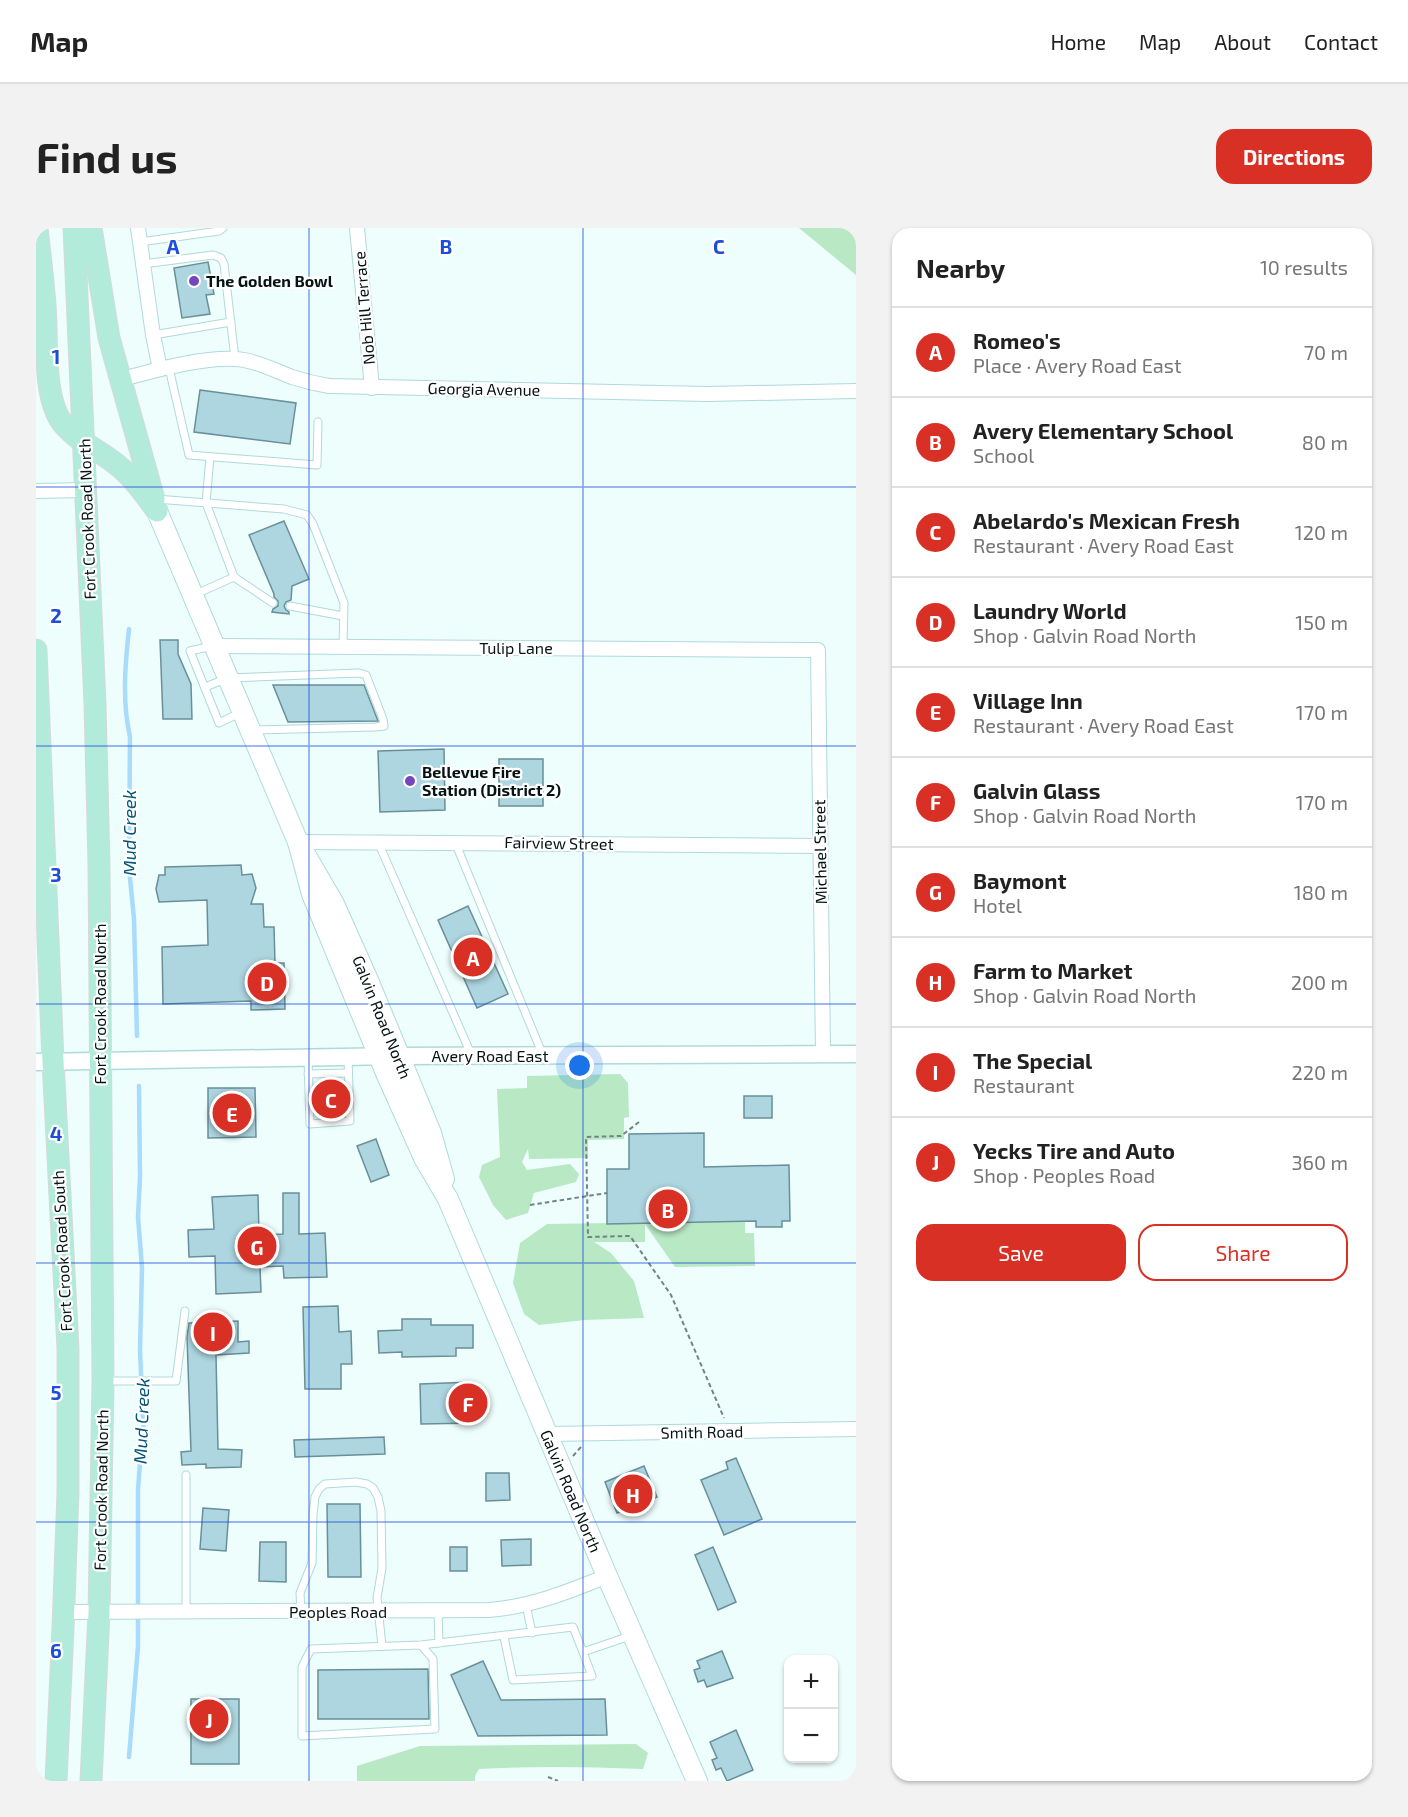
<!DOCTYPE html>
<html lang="en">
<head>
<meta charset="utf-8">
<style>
	:root { --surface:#fff; --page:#f2f2f2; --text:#222; --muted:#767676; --line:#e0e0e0; --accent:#d93025 }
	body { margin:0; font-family:"Exo 2",sans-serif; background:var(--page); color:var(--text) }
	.controls { position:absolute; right:18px; bottom:18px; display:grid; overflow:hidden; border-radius:12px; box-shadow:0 2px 4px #0004 }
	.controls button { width:54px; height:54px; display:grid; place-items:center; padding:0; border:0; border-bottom:2px solid var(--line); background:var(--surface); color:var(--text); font:30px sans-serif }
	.you { position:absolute; left:544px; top:838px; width:21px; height:21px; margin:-15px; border:4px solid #fff; border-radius:50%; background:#1a73e8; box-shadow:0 0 0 9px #1a73e833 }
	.badge { display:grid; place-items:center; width:39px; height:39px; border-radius:50%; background:var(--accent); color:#fff; font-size:20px; font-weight:700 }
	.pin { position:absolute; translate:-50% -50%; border:3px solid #fff; box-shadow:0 2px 6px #0006 }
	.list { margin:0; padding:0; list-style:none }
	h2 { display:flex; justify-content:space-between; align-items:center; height:78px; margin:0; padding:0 24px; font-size:26px }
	h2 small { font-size:20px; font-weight:400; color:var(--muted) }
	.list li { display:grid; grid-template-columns:39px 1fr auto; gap:18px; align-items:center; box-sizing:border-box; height:90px; padding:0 24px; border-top:2px solid var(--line) }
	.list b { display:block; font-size:22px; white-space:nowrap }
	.list p { margin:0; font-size:20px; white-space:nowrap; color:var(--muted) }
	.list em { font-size:20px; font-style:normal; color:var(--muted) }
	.actions { display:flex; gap:12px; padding:18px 24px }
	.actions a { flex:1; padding:14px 0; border:2px solid var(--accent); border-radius:18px; text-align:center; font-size:21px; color:var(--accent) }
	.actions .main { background:var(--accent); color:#fff }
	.map { position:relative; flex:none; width:820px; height:1553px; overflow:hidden; border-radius:18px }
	header { display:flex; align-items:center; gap:36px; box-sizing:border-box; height:84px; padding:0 30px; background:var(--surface); border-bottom:2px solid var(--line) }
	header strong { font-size:28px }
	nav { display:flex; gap:33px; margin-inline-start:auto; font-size:21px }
	.intro { display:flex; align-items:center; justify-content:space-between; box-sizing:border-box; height:144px; padding:0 36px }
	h1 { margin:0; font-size:42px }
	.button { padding:15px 27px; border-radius:18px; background:var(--accent); color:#fff; font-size:21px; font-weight:700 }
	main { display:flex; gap:36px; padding:0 36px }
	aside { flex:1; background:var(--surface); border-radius:18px; box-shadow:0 2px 4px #0004 }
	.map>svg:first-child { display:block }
	.green { fill:#b8e9c4 }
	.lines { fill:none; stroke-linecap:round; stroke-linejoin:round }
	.stream { stroke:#a9dbfa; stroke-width:4.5 }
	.building { fill:#aed6e0; stroke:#698f99; stroke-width:1.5 }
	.service-casing { stroke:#afdad9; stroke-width:9 }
	.minor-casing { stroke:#afdad9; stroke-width:16 }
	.tertiary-casing { stroke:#afdad9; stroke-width:19 }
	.secondary-casing { stroke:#afdad9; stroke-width:22 }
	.primary-casing { stroke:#d7d9d9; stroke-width:23 }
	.path { stroke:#748383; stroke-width:2; stroke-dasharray:4.5 3; stroke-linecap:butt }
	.service { stroke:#fff; stroke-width:7 }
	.minor { stroke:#fff; stroke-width:14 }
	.tertiary { stroke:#fff; stroke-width:16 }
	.secondary { stroke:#fff; stroke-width:20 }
	.primary { stroke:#b2ebda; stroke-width:21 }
	.grid { fill:none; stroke:#1d4ed8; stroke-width:1.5; stroke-opacity:0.55 }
	.poi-dot { fill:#7646be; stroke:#fff; stroke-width:2 }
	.labels { text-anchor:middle; stroke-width:4.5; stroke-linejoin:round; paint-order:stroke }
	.poi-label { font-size:16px; font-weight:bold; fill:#041313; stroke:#fff; text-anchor:start }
	.street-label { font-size:16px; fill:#041313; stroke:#fff }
	.water-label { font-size:18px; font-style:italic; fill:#01567a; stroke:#fff }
	.grid-label { font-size:20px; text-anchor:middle; font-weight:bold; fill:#1d4ed8; stroke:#fff; stroke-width:4.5; stroke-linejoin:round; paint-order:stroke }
</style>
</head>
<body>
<header>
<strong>Map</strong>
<nav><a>Home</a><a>Map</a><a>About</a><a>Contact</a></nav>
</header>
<div class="intro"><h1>Find us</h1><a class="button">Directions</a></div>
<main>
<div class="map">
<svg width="820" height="1553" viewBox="0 0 820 1553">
	<rect width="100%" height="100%" fill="#edfefd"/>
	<g class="green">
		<polygon points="763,0 820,0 820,47"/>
		<polygon points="584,846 592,855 593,889 588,890 588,911 552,912 552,930 493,931 492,921 486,934 491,942 534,936 543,946 540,954 498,965 492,985 470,992 457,977 443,949 446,937 464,929 461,861 491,860 491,848"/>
		<polygon points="709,993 709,1005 718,1005 719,1038 639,1039 609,996 609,1014 558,1014 575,1025 598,1053 608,1090 549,1092 503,1097 488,1086 477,1055 484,1015 511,996"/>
		<path d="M600 1516 612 1525 607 1541C552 1539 498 1538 443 1541L439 1548V1553H321V1538L384 1518Z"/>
	</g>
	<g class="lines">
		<g class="stream">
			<path d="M93 401C89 438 86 473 94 509L93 640 98 691 101 808"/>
			<polyline points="93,1529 102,1418 102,1262 104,1234 108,1215 104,1122 106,1040 102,989 104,949 103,858"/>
		</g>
	</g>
	<g class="building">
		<polygon points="172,34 178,66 170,67 174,86 146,90 138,40"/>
		<polygon points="164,162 260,175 254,216 158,204"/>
		<polygon points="248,293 273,351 256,358 255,372 250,374 248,378 250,382 253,384 253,386 236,384 237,381 242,378 242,373 238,369 238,366 213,307"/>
		<polygon points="124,412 142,412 142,426 155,456 156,491 127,491"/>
		<polygon points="237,457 328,457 342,493 252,494"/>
		<polygon points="408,521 409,582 344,584 342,523"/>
		<rect x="463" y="531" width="44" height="47"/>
		<polygon points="205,637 206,647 216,646 220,660 215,676 227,676 228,699 238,699 239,735 248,735 249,781 215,782 215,773 127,776 126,719 172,717 171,672 123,674 120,661 123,647 129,647 129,639"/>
		<polygon points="432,678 472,766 441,780 402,692"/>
		<polygon points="284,858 305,858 305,881 284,880"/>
		<polygon points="172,860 219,860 220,909 172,910"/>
		<rect x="708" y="868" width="28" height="22"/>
		<polygon points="668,905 668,939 753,937 754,993 746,993 746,999 720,999 720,993 571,996 571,941 593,941 593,906"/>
		<polygon points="340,911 353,947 335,954 321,918"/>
		<polygon points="247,965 263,965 263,1006 289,1005 291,1049 248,1050 247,1038 224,1039 225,1064 180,1066 179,1028 153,1029 152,1002 178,1001 176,969 222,967 223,1007 247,1006"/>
		<polygon points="302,1078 303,1104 315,1103 316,1136 305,1136 305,1161 269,1161 267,1079"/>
		<polygon points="366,1091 395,1091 395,1097 437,1097 437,1120 420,1120 420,1128 366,1129 366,1124 343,1125 342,1103 366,1102"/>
		<polygon points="202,1093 202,1114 213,1113 213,1125 180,1127 182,1221 206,1222 205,1239 170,1240 170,1236 146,1237 145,1224 155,1223 151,1109 153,1095"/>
		<polygon points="437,1154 438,1195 385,1196 384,1156"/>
		<polygon points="348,1209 349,1226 259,1229 258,1212"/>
		<polygon points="700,1230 726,1291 688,1307 665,1252 692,1241 690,1234"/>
		<polygon points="608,1238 621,1269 581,1285 569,1254"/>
		<polygon points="450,1245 473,1245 474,1272 450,1273"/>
		<polygon points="291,1276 324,1276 325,1349 292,1349"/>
		<polygon points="167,1280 193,1282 190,1323 164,1321"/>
		<polygon points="495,1311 495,1337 466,1338 465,1312"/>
		<polygon points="224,1314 250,1314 250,1354 223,1353"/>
		<rect x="414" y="1319" width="17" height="24"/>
		<polygon points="677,1319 700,1374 682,1382 659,1327"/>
		<polygon points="686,1423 697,1450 671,1459 668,1452 662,1454 658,1442 664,1440 661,1433"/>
		<polygon points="447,1433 465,1472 569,1471 571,1507 442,1508 415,1447"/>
		<polygon points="392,1441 393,1491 282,1491 282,1442"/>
		<rect x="155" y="1471" width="48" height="65"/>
		<polygon points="700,1502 717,1542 691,1553 685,1540 680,1542 676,1532 681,1530 674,1514"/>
	</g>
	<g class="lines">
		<g class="service-casing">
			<g id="service">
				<polyline points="104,14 183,3 187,0"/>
				<polyline points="107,36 177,27 185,30 188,36 199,131"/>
				<polyline points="117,107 195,94"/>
				<polyline points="133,140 153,227 281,237 282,194"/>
				<polyline points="120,271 248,281 271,287 277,296 308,375 307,419"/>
				<polyline points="198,349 237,375"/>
				<polyline points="160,366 198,349 170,275 174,229"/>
				<polyline points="254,378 307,388"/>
				<polyline points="176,418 154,423 183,495 204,485"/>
				<polyline points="169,459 192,450 323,445 330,447 347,491 348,498 339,499 216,502"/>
				<polyline points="342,614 435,826"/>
				<polyline points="419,614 506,825"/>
				<polyline points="272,830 274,896 314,893 312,830"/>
				<polyline points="272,846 312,845"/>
				<polyline points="69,1153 140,1153 149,1083"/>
				<polyline points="490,1377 496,1405"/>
				<polyline points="402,1383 403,1415"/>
				<polyline points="150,1384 150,1247"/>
				<polyline points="265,1384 264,1365 276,1335 277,1286 279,1269 283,1261 289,1256 320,1254 331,1256 337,1260 342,1269 345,1283 346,1340 341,1370 346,1418"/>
				<polyline points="468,1409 477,1452 556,1448 547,1424"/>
				<polyline points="385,1417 397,1431 399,1501 266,1508 266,1439 275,1421 385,1417 537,1399 547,1424 594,1408"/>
			</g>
		</g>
		<g class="minor-casing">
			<g id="minor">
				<polyline points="102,0 117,107 124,141"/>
				<polyline points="321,0 336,160"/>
				<path d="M83 152C116 143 175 126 208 132 225 135 240 143 256 149 268 153 280 156 293 158L671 166 820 163"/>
				<polyline points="0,263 50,262"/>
				<polyline points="179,418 782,422 787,826"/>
				<polyline points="262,614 784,618"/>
				<polyline points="511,1206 820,1201"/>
				<path d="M28 1384 452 1382C494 1379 532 1364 571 1348"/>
			</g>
		</g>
		<g class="tertiary-casing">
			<polyline id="tertiary" points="0,834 363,828 820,826"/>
		</g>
		<g class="secondary-casing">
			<g id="secondary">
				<polyline points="121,283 262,614 298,676 332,752 395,905 408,951"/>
				<polyline points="262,614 276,666 350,845 388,930 412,971 571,1348 661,1553"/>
			</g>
		</g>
		<g class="primary-casing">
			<g id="primary">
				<path d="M1 0C4 26 7 51 9 77 12 110 6 172 28 197 44 216 68 224 86 241 100 253 110 268 121 283"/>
				<polyline points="38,0 59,476 63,636 67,1153 63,1385 55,1553"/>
				<polyline points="55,0 73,110 118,271"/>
				<polyline points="0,422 17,833 32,1121 32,1264 27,1400 20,1553"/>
			</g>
		</g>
		<g class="path">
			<polyline points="603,894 585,908 550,909 552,1009 594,1008 635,1067 688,1190"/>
			<polyline points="494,977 571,965"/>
			<polyline points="537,1228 545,1219"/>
			<polyline points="512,1549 522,1553"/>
		</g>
		<use href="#service" class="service"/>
		<use href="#minor" class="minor"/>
		<use href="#tertiary" class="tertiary"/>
		<use href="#secondary" class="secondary"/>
		<use href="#primary" class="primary"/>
	</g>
	<path class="grid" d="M273 0V1553M547 0V1553M0 259H820M0 518H820M0 776H820M0 1035H820M0 1294H820"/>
	<g class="poi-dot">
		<circle cx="158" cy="53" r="6"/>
		<circle cx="374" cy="553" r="6"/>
	</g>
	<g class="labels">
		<g class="poi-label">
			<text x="170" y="59">The Golden Bowl</text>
			<text x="386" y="550">Bellevue Fire<tspan x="386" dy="18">Station (District 2)</tspan></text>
		</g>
		<g class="street-label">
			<text transform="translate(328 80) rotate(-95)" y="6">Nob Hill Terrace</text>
			<text transform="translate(448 161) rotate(1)" y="6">Georgia Avenue</text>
			<text transform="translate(51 291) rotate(-92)" y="6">Fort Crook Road North</text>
			<text x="480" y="426">Tulip Lane</text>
			<text transform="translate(523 615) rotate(1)" y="6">Fairview Street</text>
			<text transform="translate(784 624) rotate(-91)" y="6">Michael Street</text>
			<text transform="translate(64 776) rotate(-90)" y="6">Fort Crook Road North</text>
			<text transform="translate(346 789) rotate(68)" y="6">Galvin Road North</text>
			<text x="454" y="834">Avery Road East</text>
			<text transform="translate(26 1023) rotate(-93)" y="6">Fort Crook Road South</text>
			<text transform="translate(666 1204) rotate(-1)" y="6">Smith Road</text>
			<text transform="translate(65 1262) rotate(-89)" y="6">Fort Crook Road North</text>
			<text transform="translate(535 1263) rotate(67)" y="6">Galvin Road North</text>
			<text x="302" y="1390">Peoples Road</text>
		</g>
		<g class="water-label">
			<text transform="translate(94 605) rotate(-90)" y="6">Mud Creek</text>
			<text transform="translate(106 1193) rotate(-88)" y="6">Mud Creek</text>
		</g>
	</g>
	<g class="grid-label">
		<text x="137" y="26">A</text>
		<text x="410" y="26">B</text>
		<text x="683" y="26">C</text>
		<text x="20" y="136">1</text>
		<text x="20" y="395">2</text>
		<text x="20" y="654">3</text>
		<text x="20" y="913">4</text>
		<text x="20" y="1172">5</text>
		<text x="20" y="1430">6</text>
	</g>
</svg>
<div class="controls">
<button>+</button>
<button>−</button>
</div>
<div class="you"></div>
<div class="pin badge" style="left:437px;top:729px">A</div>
<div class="pin badge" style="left:632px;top:981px">B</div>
<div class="pin badge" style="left:295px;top:871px">C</div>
<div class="pin badge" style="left:231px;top:754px">D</div>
<div class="pin badge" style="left:196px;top:885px">E</div>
<div class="pin badge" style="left:432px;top:1175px">F</div>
<div class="pin badge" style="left:221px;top:1018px">G</div>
<div class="pin badge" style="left:597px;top:1266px">H</div>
<div class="pin badge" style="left:177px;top:1104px">I</div>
<div class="pin badge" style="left:173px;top:1491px">J</div>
</div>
<aside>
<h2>Nearby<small>10 results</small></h2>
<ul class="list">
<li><span class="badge">A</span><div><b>Romeo's</b><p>Place · Avery Road East</p></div><em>70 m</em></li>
<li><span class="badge">B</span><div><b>Avery Elementary School</b><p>School</p></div><em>80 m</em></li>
<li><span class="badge">C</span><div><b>Abelardo's Mexican Fresh</b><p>Restaurant · Avery Road East</p></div><em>120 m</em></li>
<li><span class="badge">D</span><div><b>Laundry World</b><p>Shop · Galvin Road North</p></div><em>150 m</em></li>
<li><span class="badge">E</span><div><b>Village Inn</b><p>Restaurant · Avery Road East</p></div><em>170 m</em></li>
<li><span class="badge">F</span><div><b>Galvin Glass</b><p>Shop · Galvin Road North</p></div><em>170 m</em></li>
<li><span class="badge">G</span><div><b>Baymont</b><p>Hotel</p></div><em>180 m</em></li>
<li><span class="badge">H</span><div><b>Farm to Market</b><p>Shop · Galvin Road North</p></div><em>200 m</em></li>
<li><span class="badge">I</span><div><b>The Special</b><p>Restaurant</p></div><em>220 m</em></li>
<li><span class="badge">J</span><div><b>Yecks Tire and Auto</b><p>Shop · Peoples Road</p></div><em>360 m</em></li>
</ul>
<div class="actions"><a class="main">Save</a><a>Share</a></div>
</aside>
</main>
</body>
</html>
